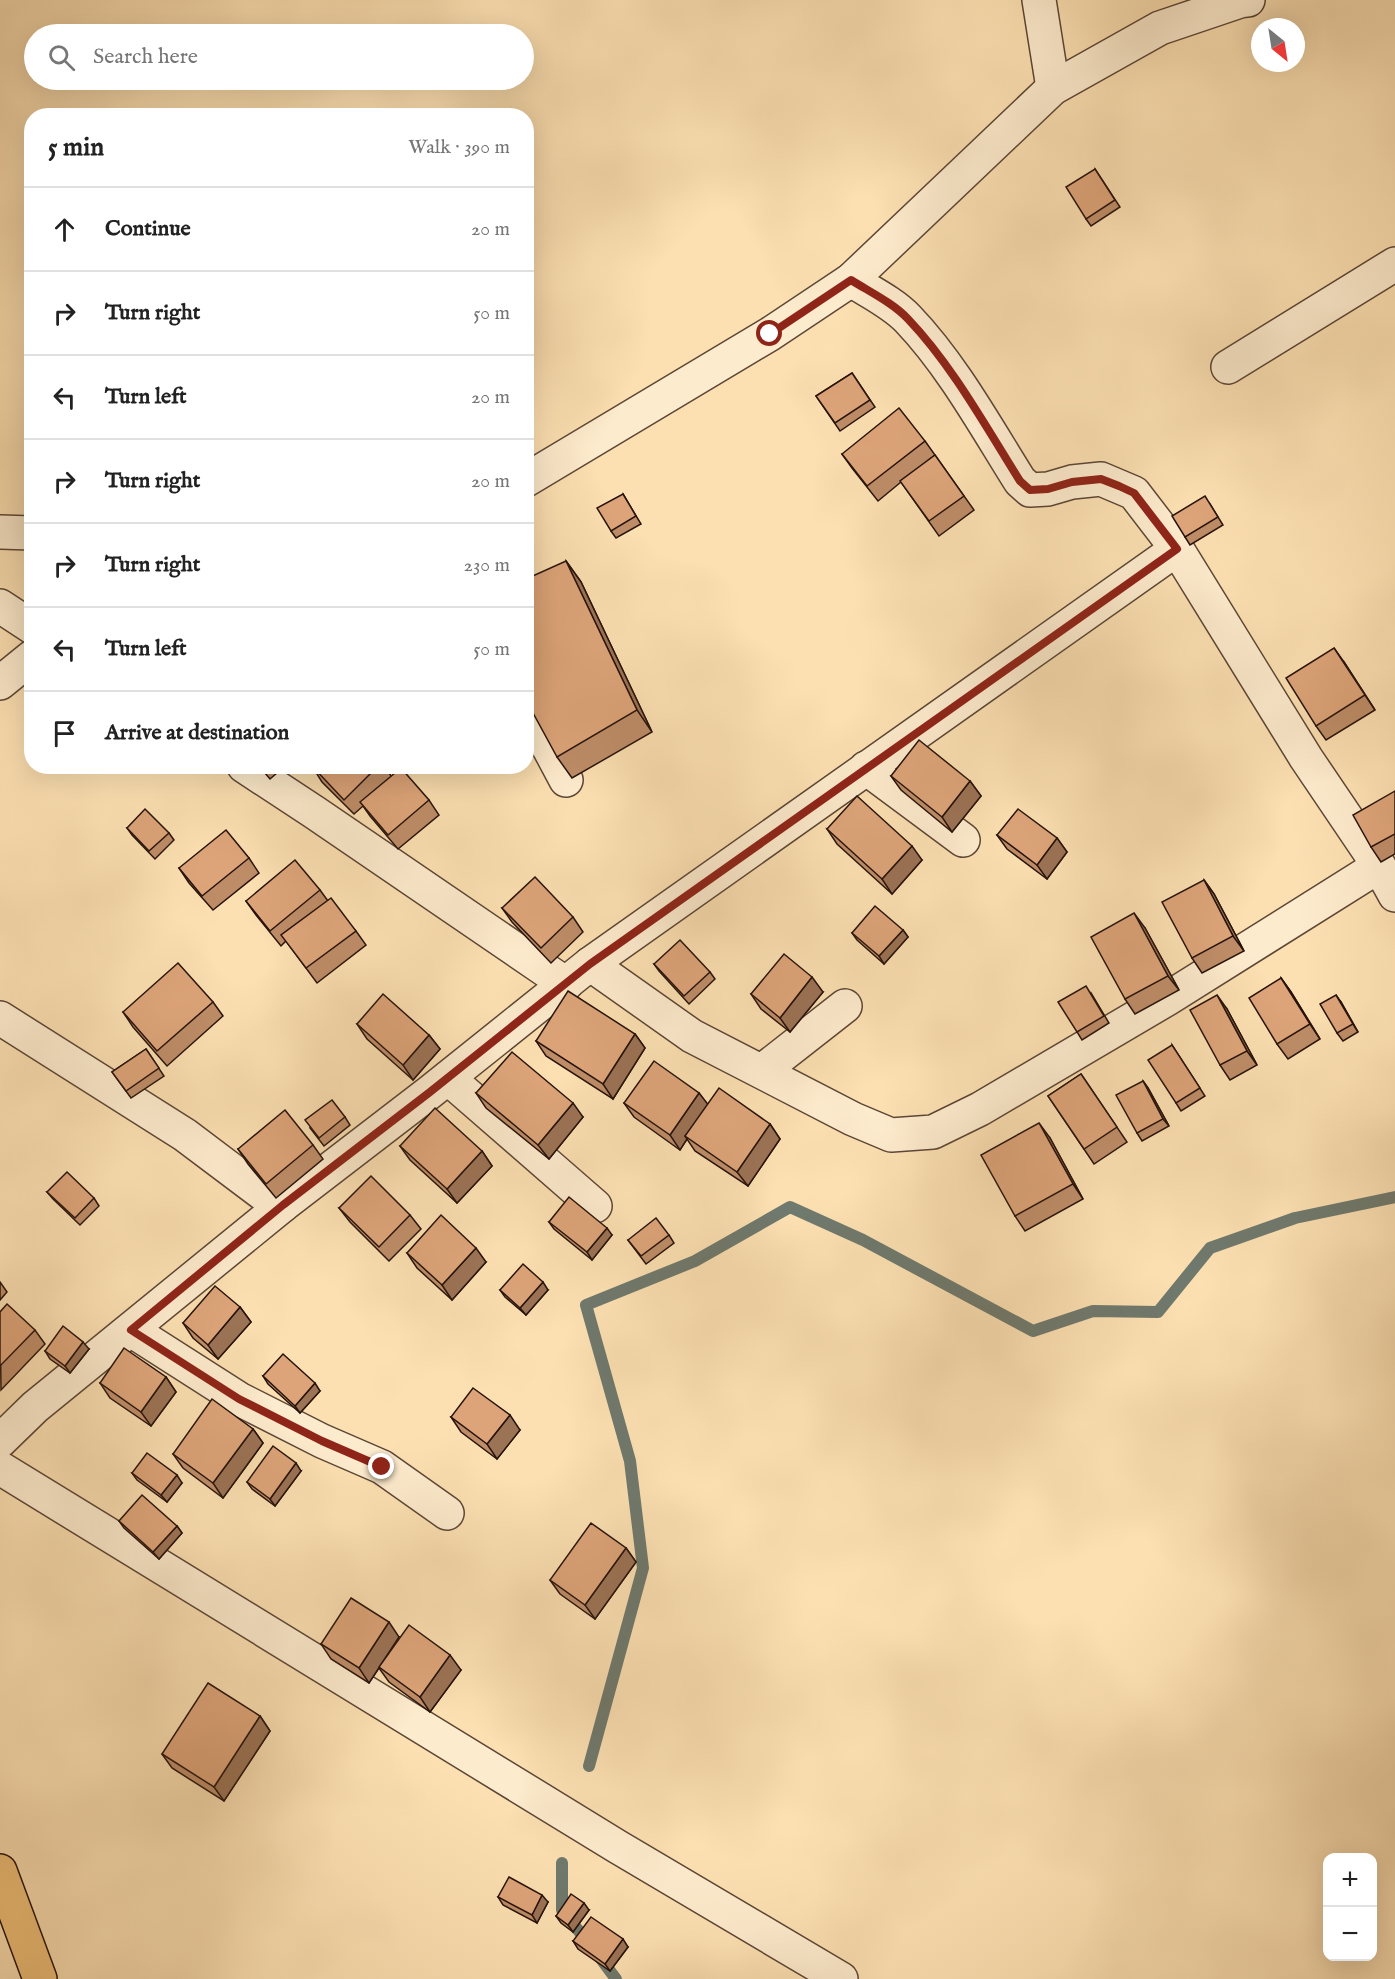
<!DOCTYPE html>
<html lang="en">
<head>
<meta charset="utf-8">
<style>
	:root { --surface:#fff; --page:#f6f6f6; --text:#222; --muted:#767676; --line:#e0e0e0 }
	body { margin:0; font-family:"IM FELL English",serif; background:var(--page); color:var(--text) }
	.controls { position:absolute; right:18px; bottom:18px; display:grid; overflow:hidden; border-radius:12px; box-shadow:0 6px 24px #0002 }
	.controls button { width:54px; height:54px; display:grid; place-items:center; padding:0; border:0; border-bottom:2px solid var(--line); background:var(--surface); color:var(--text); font:30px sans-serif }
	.compass { position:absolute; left:1251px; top:18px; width:54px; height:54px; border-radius:50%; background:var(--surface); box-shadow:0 6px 24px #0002; rotate:150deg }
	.stop { position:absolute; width:18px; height:18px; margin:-14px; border:4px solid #8f2418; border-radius:50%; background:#fff }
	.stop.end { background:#8f2418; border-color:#fff; box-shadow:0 2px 6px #0008 }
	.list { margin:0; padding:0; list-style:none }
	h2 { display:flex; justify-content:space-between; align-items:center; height:78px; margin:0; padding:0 24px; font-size:26px }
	h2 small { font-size:20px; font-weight:400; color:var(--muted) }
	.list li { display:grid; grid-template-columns:39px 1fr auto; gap:18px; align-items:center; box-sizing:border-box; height:84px; padding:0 24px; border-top:2px solid var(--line) }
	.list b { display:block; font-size:22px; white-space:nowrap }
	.list em { font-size:20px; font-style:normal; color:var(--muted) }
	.icon { flex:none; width:33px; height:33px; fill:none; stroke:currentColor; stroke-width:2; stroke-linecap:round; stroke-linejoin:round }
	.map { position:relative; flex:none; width:1395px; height:1979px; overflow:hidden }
	.search { position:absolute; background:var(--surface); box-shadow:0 6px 24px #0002; left:24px; top:24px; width:510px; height:66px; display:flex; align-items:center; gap:15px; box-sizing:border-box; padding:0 21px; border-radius:33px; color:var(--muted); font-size:22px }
	.panel { position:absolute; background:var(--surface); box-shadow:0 6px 24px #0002; left:24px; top:108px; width:510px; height:666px; border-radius:24px }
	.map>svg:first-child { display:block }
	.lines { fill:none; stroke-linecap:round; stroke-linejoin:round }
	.stream { stroke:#6f796d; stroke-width:12 }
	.minor-casing { stroke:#5c4636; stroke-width:36 }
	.highway-casing { stroke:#27130c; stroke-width:36 }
	.minor { stroke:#fdebcd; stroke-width:33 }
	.highway { stroke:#eec079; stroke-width:33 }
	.wall { fill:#be8d68; stroke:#27130c; stroke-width:1.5 }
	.shaded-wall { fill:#9b7355; stroke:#27130c; stroke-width:1.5 }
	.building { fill:#dda479; stroke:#27130c; stroke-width:1.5 }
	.route { stroke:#8f2418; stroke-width:8 }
</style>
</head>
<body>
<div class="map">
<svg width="1395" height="1979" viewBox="0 0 1395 1979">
	<rect width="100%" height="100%" fill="#fce0b2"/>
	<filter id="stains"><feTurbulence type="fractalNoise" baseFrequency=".00333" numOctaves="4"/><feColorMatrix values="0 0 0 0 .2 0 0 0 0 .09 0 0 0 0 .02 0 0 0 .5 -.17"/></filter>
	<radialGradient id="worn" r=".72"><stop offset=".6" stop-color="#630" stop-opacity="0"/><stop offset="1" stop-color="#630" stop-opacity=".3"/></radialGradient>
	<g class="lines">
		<g class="stream">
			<polyline points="589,1766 643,1568 630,1461 586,1305 695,1261 790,1207 863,1240 1033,1331 1093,1311 1158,1312 1210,1248 1295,1218 1395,1197"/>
			<polyline points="562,1863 562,1910 590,1945"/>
			<polyline points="601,1959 616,1979"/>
		</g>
		<g class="minor-casing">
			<g id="minor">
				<polyline points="1039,0 1053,88"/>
				<path d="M851 280C870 292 893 303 908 319 952 365 986 427 1020 481L1030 490 1048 489 1072 482 1101 479 1134 493 1177 549 1306 758 1379 866 1395 895"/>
				<polyline points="1228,367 1395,264"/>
				<polyline points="526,480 770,334 851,280 1053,88 1160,28 1240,1 1248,0"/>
				<polyline points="0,532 32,533"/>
				<polyline points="0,606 32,627"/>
				<polyline points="0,683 32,657"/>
				<polyline points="526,705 566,780"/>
				<polyline points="244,766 314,812 566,984"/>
				<polyline points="866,768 963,840"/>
				<polyline points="590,964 692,1036 853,1119 891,1135 933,1132 980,1109 1167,999 1379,866"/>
				<polyline points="0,1018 185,1135 266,1196 283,1205"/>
				<polyline points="762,1071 845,1006"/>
				<polyline points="448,1078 595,1206"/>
				<polyline points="131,1330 239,1399 322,1441 382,1467 447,1513"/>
				<polyline points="0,1441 35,1407 283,1205 430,1092 590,964 1177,549"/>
				<polyline points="0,1468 618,1847 841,1979"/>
			</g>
		</g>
		<g class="highway-casing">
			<polyline id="highway" points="0,1871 40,1979"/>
		</g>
		<use href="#minor" class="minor"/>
		<use href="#highway" class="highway"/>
	</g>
	<g class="wall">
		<polygon points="1095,169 1120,207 1091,226 1086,219"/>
		<polygon points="852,373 875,407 840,431 816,396"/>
		<polygon points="925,441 935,455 927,461 935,455 974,510 939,536 901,482 878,501 852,468 842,454"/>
		<polygon points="623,494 641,524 616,538 611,531"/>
		<polygon points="1210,504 1223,525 1190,545 1185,537"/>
		<polygon points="566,561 581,582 652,732 572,778 557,757"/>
		<polygon points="1344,662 1375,710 1326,740 1316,726"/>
		<polygon points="259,766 285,766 270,779"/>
		<polygon points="312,766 385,766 391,776 429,800 439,815 398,849 370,816 363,806 354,814 322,782"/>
		<polygon points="891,776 970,781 981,796 952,832 901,790"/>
		<polygon points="1395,791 1395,854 1381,862 1371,847"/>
		<polygon points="127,828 169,833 174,840 155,859 132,835"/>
		<polygon points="827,829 922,860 892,894 837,844"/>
		<polygon points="997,835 1057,838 1067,852 1047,879 1007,849"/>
		<polygon points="249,858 259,873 213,910 189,883 179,868"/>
		<polygon points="1204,880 1214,894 1244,951 1202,973 1192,958"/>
		<polygon points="320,890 328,901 356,931 366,945 317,983 286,941 281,946 256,915 246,901"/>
		<polygon points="502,908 573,917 583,932 551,963 512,922"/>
		<polygon points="1145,928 1179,990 1135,1014 1125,999"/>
		<polygon points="903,930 908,937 884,964 857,940 852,933"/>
		<polygon points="654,964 710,972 715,979 689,1004 659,971"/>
		<polygon points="1281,978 1291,992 1320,1039 1288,1059 1277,1044"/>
		<polygon points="823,992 790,1032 761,1009 751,994"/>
		<polygon points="1091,993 1109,1023 1082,1040 1077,1032"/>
		<polygon points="213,1002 223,1016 167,1066 133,1027 123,1012"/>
		<polygon points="1341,1002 1358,1032 1343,1041 1337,1033"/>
		<polygon points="1227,1009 1257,1065 1230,1080 1220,1065"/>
		<polygon points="357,1024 429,1035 440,1049 413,1080 367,1039"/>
		<polygon points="635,1034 645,1048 613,1099 546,1056 536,1041"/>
		<polygon points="1172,1045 1205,1096 1181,1111 1176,1103"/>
		<polygon points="146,1049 164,1076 131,1098 112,1072"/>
		<polygon points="1081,1074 1127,1142 1094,1164 1048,1096"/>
		<polygon points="1143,1081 1148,1088 1169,1126 1142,1141 1137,1133"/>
		<polygon points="476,1093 583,1117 549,1159 486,1108"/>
		<polygon points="699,1093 707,1104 770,1124 780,1139 748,1186 695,1151 687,1139 680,1150 634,1117 624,1103"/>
		<polygon points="345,1117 350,1125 324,1146 310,1128"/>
		<polygon points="1050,1138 1083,1199 1025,1231 1015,1216"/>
		<polygon points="313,1145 323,1159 276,1198 248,1164 238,1149"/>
		<polygon points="400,1146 482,1151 492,1166 457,1203 410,1160"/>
		<polygon points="47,1192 94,1198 99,1206 80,1225 53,1199"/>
		<polygon points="339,1208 410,1215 421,1229 389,1261 350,1222"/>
		<polygon points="549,1222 612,1235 592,1260 554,1229"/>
		<polygon points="669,1235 674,1243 646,1264 628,1240"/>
		<polygon points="407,1253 486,1262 452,1300 417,1268"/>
		<polygon points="0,1282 7,1292 0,1300"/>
		<polygon points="500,1290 548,1290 526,1315 505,1297"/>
		<polygon points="240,1307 251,1322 218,1359 193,1338 183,1323"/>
		<polygon points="0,1312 35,1330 45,1344 1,1390"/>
		<polygon points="89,1349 70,1373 50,1359 45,1351"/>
		<polygon points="263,1376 320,1391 300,1413 268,1384"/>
		<polygon points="166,1377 176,1392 151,1426 110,1398 100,1383"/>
		<polygon points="451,1417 520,1430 497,1459 461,1432"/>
		<polygon points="253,1429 263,1443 223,1498 183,1468 173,1454"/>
		<polygon points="301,1471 275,1506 252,1489 247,1482"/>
		<polygon points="132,1473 182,1483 167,1502 137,1480"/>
		<polygon points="119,1521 177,1526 182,1533 159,1559 124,1528"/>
		<polygon points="626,1548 636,1562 595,1619 560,1594 550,1580"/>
		<polygon points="399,1637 388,1655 461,1670 430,1712 389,1682 379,1668 369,1683 331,1659 321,1644"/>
		<polygon points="260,1716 270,1731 224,1801 172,1768 162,1754"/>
		<polygon points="498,1897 548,1902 537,1923 503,1905"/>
		<polygon points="589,1910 573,1932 561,1923 556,1916"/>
		<polygon points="573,1941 628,1947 610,1971 578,1949"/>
	</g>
	<g class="shaded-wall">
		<polygon points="566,561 581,582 652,732 637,710"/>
		<polygon points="1334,648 1344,662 1375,710 1365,695"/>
		<polygon points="970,781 981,796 952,832 942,817"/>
		<polygon points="1057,838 1067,852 1047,879 1037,865"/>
		<polygon points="912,846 922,860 892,894 882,879"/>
		<polygon points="1204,880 1214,894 1244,951 1233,936"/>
		<polygon points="1134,913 1145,928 1179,990 1168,976"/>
		<polygon points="903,930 908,937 884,964 879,956"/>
		<polygon points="812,977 823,992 790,1032 780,1018"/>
		<polygon points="1281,978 1291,992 1320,1039 1310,1024"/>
		<polygon points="1217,995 1227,1009 1257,1065 1247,1051"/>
		<polygon points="1336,995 1341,1002 1358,1032 1353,1024"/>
		<polygon points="635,1034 645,1048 613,1099 603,1084"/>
		<polygon points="429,1035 440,1049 413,1080 403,1065"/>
		<polygon points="1143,1081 1148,1088 1169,1126 1163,1119"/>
		<polygon points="699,1093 710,1107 685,1136 687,1139 680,1150 670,1135"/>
		<polygon points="573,1103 583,1117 549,1159 538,1145"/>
		<polygon points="1039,1123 1050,1138 1083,1199 1073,1184"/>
		<polygon points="770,1124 780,1139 748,1186 737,1172"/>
		<polygon points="482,1151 492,1166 457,1203 447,1189"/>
		<polygon points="607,1228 612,1235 592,1260 587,1252"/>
		<polygon points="476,1248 486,1262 452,1300 442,1285"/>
		<polygon points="543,1282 548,1290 526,1315 520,1308"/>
		<polygon points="240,1307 251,1322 218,1359 208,1345"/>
		<polygon points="83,1342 89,1349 70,1373 65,1366"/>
		<polygon points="166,1377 176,1392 151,1426 141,1412"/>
		<polygon points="315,1383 320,1391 300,1413 295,1406"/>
		<polygon points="510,1415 520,1430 497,1459 487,1444"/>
		<polygon points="253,1429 263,1443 223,1498 213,1483"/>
		<polygon points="296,1463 301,1471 275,1506 270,1499"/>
		<polygon points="177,1475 182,1483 167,1502 161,1495"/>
		<polygon points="177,1526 182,1533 159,1559 153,1552"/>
		<polygon points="626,1548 636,1562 595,1619 585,1605"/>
		<polygon points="389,1622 399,1637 369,1683 359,1668"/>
		<polygon points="450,1655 461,1670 430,1712 420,1697"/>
		<polygon points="260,1716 270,1731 224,1801 214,1787"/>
		<polygon points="542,1895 548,1902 537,1923 532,1915"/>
		<polygon points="584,1903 589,1910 573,1932 568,1925"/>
		<polygon points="623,1939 628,1947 610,1971 605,1964"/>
	</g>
	<g class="building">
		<polygon points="1095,169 1115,200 1086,219 1066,187"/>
		<polygon points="852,373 870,400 835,423 816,396"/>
		<polygon points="899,408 925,441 867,486 842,454"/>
		<polygon points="935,455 964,496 929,521 900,481"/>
		<polygon points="623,494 636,516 611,531 597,508"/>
		<polygon points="1205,496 1218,517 1185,537 1172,516"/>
		<polygon points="566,561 637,710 557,757 526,700 526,579"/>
		<polygon points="1334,648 1365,695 1316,726 1286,678"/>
		<polygon points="919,740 970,781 942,817 891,776"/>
		<polygon points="312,766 378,766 344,800"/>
		<polygon points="401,768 429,800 388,835 360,802"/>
		<polygon points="1395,791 1395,834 1371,847 1353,815"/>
		<polygon points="857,796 912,846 882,879 827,829"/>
		<polygon points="145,809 169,833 149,851 127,828"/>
		<polygon points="1018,809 1057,838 1037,865 997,835"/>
		<polygon points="226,830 249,858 202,896 179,868"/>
		<polygon points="295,860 320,890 270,931 246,901"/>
		<polygon points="535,877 573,917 541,948 502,908"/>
		<polygon points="1204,880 1233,936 1192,958 1162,902"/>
		<polygon points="331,898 356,931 306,968 281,935"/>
		<polygon points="875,906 903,930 879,956 852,933"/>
		<polygon points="1134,913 1168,976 1125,999 1091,937"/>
		<polygon points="680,940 710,972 684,996 654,964"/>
		<polygon points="784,954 812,977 780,1018 751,994"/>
		<polygon points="178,963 213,1002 157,1051 123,1012"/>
		<polygon points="1281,978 1310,1024 1277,1044 1249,998"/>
		<polygon points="1086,986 1104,1016 1077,1032 1058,1002"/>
		<polygon points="568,991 635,1034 603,1084 536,1041"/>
		<polygon points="383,994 429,1035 403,1065 357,1024"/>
		<polygon points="1217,995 1247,1051 1220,1065 1190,1010"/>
		<polygon points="1336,995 1353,1024 1337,1033 1320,1004"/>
		<polygon points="1172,1045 1200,1088 1176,1103 1148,1060"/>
		<polygon points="146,1049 159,1068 126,1091 112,1072"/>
		<polygon points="512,1052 573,1103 538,1145 476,1093"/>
		<polygon points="654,1061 699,1093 670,1135 624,1103"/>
		<polygon points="1081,1074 1117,1127 1084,1149 1048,1096"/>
		<polygon points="1143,1081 1163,1119 1137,1133 1116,1095"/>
		<polygon points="719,1088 770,1124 737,1172 685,1136"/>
		<polygon points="332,1100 345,1117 319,1138 305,1120"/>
		<polygon points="435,1108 482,1151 447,1189 400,1146"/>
		<polygon points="285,1110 313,1145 266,1184 238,1149"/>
		<polygon points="1039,1123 1073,1184 1015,1216 981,1155"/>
		<polygon points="67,1172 94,1198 75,1218 47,1192"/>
		<polygon points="371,1176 410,1215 379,1247 339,1208"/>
		<polygon points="569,1197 607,1228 587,1252 549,1222"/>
		<polygon points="441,1215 476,1248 442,1285 407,1253"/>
		<polygon points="656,1218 669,1235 641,1256 628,1240"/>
		<polygon points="523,1264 543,1282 520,1308 500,1290"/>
		<polygon points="215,1286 240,1307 208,1345 183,1323"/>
		<polygon points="7,1304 35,1330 0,1366 0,1312"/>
		<polygon points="63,1326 83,1342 65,1366 45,1351"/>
		<polygon points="124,1348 166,1377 141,1412 100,1383"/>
		<polygon points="283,1354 315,1383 295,1406 263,1376"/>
		<polygon points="473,1388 510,1415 487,1444 451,1417"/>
		<polygon points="212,1399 253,1429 213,1483 173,1454"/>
		<polygon points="273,1446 296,1463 270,1499 247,1482"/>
		<polygon points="147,1453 177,1475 161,1495 132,1473"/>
		<polygon points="142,1495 177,1526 153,1552 119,1521"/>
		<polygon points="591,1523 626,1548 585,1605 550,1580"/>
		<polygon points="351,1598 389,1622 359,1668 321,1644"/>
		<polygon points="409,1625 450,1655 420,1697 379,1667"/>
		<polygon points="208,1683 260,1716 214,1787 162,1754"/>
		<polygon points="509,1877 542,1895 532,1915 498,1897"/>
		<polygon points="571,1894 584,1903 568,1925 556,1916"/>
		<polygon points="591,1917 623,1939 605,1964 573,1941"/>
	</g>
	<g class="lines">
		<path class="route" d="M382 1467 322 1441 239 1399 131 1330 283 1205 430 1092 590 964 1177 549 1134 493 1119 486 1101 479 1072 482 1048 489 1030 490 1020 481C986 427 952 365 908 319 893 303 870 292 851 280L770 334"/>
	</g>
	<rect width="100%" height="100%" filter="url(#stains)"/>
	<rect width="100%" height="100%" fill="url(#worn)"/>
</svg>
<div class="controls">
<button>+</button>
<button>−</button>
</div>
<svg class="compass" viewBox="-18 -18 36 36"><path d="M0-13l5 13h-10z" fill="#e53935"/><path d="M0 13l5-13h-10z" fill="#767676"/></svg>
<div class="stop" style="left:770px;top:334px"></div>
<div class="stop end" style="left:382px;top:1467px"></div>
<div class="search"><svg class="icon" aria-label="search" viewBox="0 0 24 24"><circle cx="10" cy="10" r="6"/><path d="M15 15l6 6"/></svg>Search here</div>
<section class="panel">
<h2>5 min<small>Walk · 390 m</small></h2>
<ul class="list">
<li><svg class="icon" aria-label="ahead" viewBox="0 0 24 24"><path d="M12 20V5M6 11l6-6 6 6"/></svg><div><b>Continue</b></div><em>20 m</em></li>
<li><svg class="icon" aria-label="right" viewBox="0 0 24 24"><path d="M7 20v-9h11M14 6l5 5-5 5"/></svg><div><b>Turn right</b></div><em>50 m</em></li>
<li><svg class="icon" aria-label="left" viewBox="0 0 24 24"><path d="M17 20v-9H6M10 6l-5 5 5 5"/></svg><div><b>Turn left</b></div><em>20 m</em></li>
<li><svg class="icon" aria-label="right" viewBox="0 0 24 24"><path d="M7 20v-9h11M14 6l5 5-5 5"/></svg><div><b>Turn right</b></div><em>20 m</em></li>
<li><svg class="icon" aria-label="right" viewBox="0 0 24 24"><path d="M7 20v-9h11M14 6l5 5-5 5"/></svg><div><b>Turn right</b></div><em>230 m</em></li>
<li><svg class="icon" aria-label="left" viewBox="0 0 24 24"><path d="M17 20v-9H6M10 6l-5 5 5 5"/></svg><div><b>Turn left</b></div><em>50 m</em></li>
<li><svg class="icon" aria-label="arrive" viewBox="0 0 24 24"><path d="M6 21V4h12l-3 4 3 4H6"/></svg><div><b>Arrive at destination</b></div></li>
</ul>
</section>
</div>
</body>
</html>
